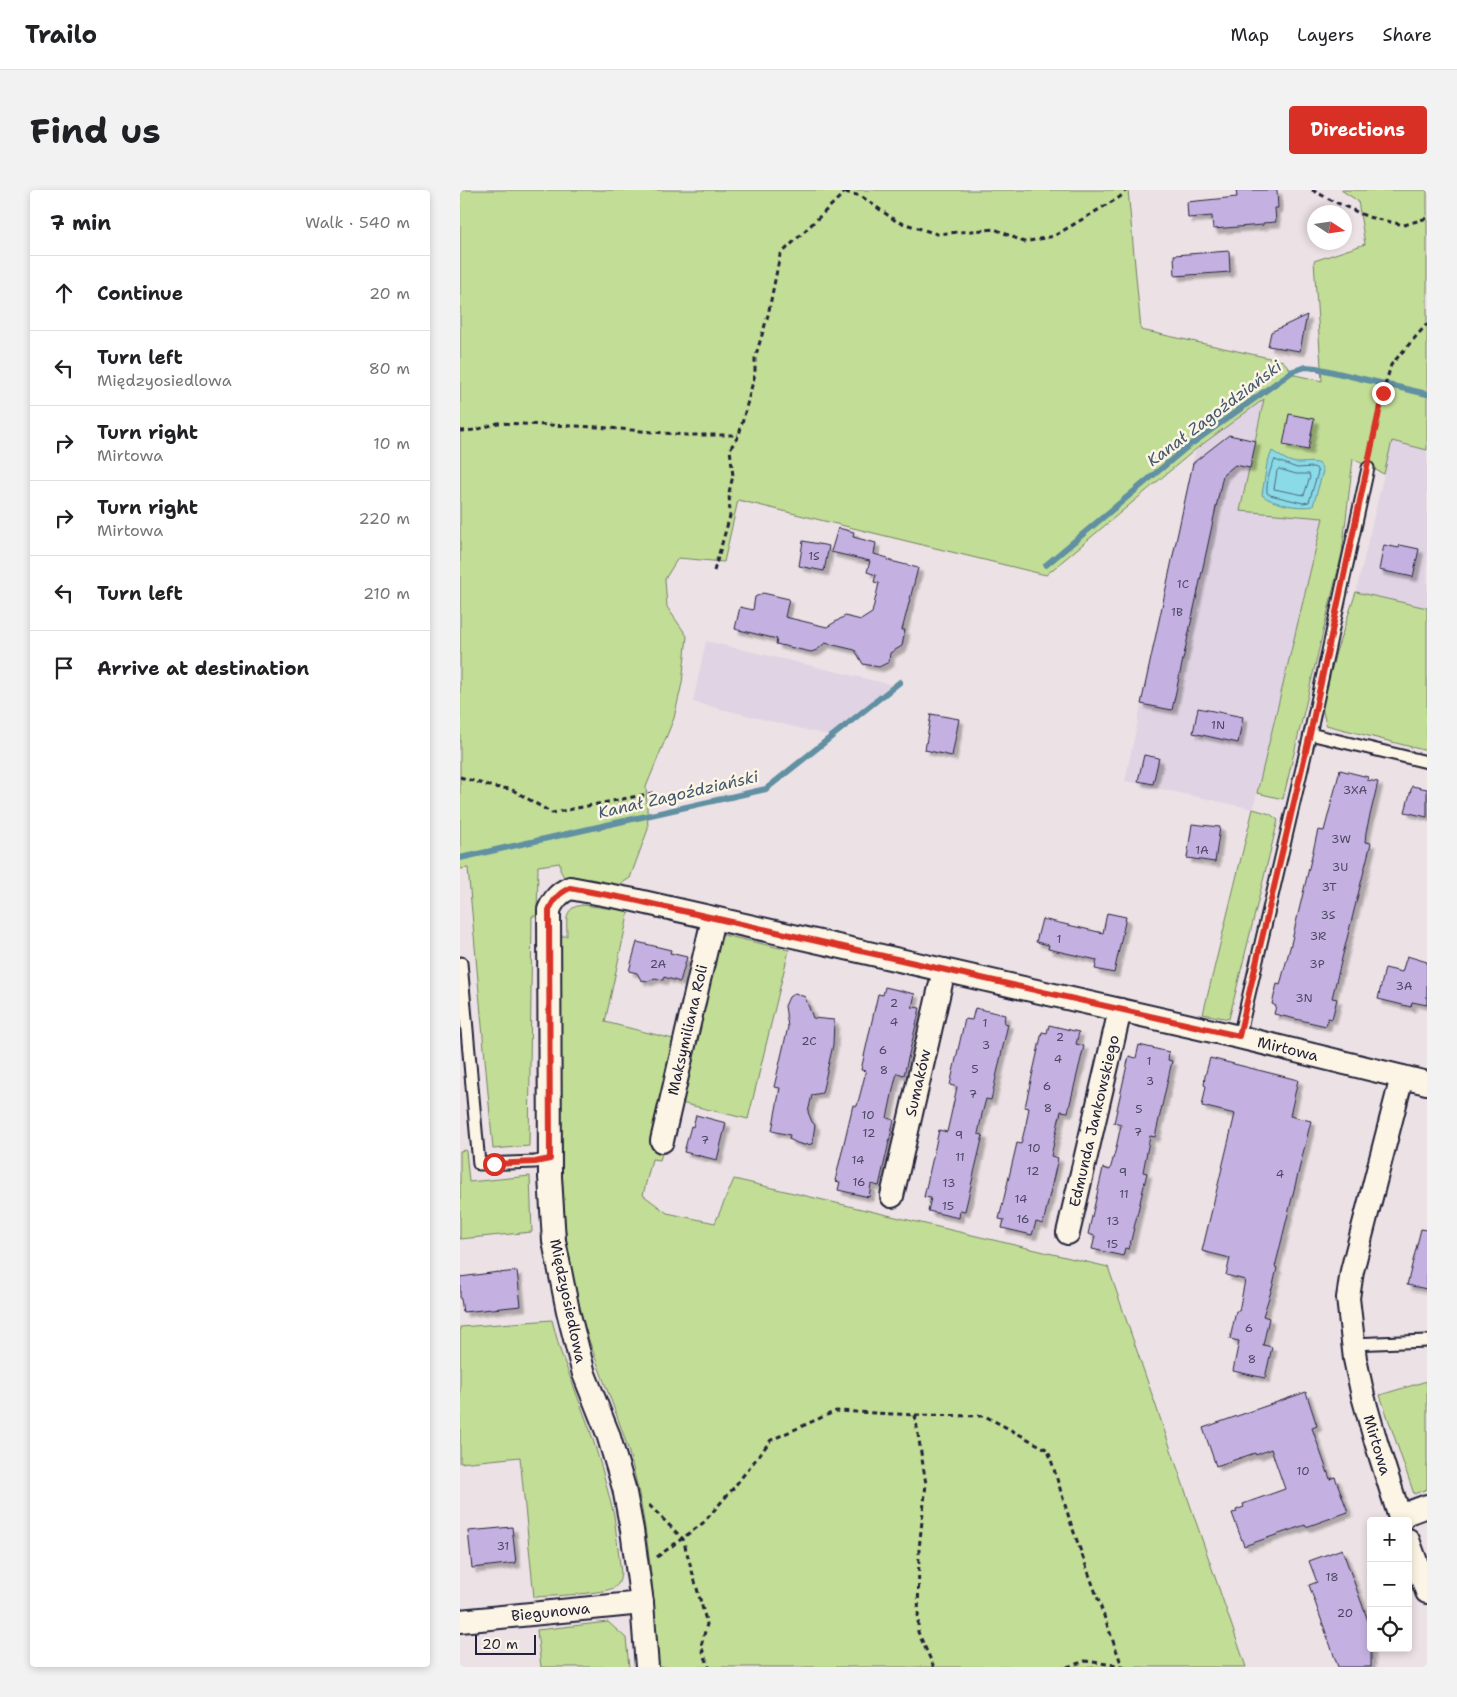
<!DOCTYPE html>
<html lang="en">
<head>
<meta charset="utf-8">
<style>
	:root { --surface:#fff; --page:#f2f2f2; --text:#202124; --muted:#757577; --line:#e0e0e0; --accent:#d93025 }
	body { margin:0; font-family:"Shantell Sans",sans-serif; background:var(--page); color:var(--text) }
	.controls { position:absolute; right:15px; bottom:15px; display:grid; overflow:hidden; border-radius:5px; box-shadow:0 2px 8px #0003 }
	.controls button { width:45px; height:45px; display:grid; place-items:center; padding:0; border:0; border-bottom:1px solid var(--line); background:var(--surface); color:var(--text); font:25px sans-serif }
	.compass { position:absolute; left:847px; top:15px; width:45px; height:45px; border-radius:50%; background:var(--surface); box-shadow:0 2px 8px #0003; rotate:102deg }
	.scale { position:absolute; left:15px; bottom:12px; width:61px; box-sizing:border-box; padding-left:5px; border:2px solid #22223b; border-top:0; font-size:14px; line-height:18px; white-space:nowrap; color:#22223b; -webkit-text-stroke:4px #fcf5e5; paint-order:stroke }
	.stop { position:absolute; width:15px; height:15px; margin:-11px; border:4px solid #d93025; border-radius:50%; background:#fff }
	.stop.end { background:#d93025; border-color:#fff; box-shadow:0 1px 5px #0008 }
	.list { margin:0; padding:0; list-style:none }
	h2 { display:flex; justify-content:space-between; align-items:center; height:65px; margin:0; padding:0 20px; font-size:21px }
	h2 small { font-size:16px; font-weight:400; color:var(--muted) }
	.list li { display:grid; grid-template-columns:32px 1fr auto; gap:15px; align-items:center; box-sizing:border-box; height:75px; padding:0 20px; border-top:1px solid var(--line) }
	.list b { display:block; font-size:19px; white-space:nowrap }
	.list p { margin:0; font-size:16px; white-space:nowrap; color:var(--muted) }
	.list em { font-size:16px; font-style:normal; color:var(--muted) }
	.icon { flex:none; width:28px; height:28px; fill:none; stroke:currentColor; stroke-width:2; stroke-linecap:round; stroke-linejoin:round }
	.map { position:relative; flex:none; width:967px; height:1477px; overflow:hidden; border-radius:5px }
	header { display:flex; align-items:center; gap:30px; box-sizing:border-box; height:70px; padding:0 25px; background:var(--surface); border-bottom:1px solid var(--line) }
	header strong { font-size:24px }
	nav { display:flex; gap:28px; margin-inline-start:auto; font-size:18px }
	.intro { display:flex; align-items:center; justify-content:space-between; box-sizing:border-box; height:120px; padding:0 30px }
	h1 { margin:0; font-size:35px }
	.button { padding:12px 22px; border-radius:5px; background:var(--accent); color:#fff; font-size:18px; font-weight:700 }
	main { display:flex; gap:30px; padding:0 30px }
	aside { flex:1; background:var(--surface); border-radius:5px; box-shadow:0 2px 8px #0003 }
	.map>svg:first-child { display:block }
	.built { fill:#e0d3e3 }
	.green { fill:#c2dd95; stroke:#728068 }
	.water { fill:#8bdae7; stroke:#6190a2 }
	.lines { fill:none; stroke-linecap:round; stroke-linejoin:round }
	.shore { stroke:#4c6c80; stroke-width:1 }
	.stream { stroke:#6190a2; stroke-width:6 }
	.building { fill:#c5b1e1; stroke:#22223b; filter:url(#shadow) }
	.lane-casing { stroke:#22223b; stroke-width:15 }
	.street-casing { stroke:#22223b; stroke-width:26 }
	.path { stroke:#22223b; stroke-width:3; stroke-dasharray:5 4; stroke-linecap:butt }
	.lane { stroke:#fcf5e5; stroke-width:11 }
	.street { stroke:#fcf5e5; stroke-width:22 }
	.route { stroke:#d93025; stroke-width:6 }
	.labels { text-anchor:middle; stroke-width:5; stroke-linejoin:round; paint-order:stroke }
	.number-label { font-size:12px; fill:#4b4664 }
	.street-label { font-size:15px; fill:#22223b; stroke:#fcf5e5 }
	.water-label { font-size:16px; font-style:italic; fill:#42596f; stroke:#fcf5e5 }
</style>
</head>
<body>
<header>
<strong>Trailo</strong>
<nav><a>Map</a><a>Layers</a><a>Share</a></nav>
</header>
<div class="intro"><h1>Find us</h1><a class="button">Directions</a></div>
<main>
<aside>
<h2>7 min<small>Walk · 540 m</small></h2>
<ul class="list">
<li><svg class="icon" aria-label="ahead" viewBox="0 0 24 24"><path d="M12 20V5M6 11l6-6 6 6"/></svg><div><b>Continue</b></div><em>20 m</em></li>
<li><svg class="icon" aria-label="left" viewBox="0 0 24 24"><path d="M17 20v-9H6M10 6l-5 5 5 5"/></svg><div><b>Turn left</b><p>Międzyosiedlowa</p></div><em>80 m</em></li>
<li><svg class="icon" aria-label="right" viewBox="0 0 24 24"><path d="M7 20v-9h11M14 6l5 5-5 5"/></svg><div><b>Turn right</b><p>Mirtowa</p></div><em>10 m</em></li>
<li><svg class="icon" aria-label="right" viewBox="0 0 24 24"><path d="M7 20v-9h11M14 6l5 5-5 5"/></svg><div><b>Turn right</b><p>Mirtowa</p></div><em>220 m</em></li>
<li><svg class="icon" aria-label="left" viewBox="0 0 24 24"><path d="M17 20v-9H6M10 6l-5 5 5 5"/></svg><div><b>Turn left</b></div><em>210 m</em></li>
<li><svg class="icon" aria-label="arrive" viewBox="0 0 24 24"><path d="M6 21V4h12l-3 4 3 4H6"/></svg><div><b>Arrive at destination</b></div></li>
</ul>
</aside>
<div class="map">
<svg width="967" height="1477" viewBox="0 0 967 1477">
	<defs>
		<filter id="shadow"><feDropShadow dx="4.5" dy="4.5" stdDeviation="1" flood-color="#0004"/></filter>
	</defs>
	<rect width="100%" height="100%" fill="#ece1e4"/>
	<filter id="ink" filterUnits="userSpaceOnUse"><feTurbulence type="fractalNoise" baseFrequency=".02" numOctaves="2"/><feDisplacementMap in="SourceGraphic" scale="10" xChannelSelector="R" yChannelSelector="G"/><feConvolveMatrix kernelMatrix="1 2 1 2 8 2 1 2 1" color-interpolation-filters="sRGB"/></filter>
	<g filter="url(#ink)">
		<g class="built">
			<polygon points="804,208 780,320 863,328 793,619 665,591 736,259"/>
			<polygon points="932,251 967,260 967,418 896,402"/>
			<polygon points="246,451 432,495 371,546 233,512"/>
		</g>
		<g class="green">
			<polygon points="0,0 668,0 681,140 823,171 835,185 862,191 854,71 905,54 898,11 881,0 967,0 967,260 932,251 924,284 893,269 882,363 823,609 797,603 863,328 780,321 804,209 736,259 586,385 278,310 264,372 218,368 205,389 207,417 227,446 222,493 214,528 186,597 188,639 170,688 156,697 114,691 104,687 100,680 100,673 78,676 77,726 72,726 69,956 33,959 8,678 0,679"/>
			<polygon points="896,402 967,418 967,561 866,535 862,517 876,462"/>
			<polygon points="793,619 810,624 818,630 769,829 743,824"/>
			<path d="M123 715 169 721 145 832 217 850 204 957 200 970 192 969 183 1005 207 1023 255 1033 274 989 648 1077 786 1477H199C193 1400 188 1321 164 1246 146 1193 123 1144 112 1089 102 1031 102 974 101 916 101 859 101 802 100 746H107C107 731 103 717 123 715Z"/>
			<polygon points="259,744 329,760 288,929 217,912"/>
			<polygon points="6,960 9,992 70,986 72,1042 0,1049 0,961"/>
			<path d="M92 1130 100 1160 130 1240 142 1279 154 1325 161 1383C160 1389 160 1393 155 1397 146 1404 89 1406 74 1407L60 1267 0 1273V1137Z"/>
			<polygon points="967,1191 967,1299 954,1304 920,1205"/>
			<polygon points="148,1432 166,1448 169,1477 81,1477 77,1440"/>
		</g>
		<path class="water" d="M812 261C820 266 829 273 839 273 847 273 853 271 860 274L863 281 853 316C840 319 812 314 802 305L807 274Z"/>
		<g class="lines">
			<g class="shore">
				<path d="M815 270 837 278 853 277 856 278 858 282 849 312 843 313 810 305 807 303C806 293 810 278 815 270Z"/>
				<polygon points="819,279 836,284 849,284 850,287 844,305 814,299 817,281"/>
			</g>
			<g class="stream">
				<polyline points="586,375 727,257 833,181 846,177 856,178 967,204"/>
				<polyline points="0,668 306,599 440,492"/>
			</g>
		</g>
		<g class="building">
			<polygon points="776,0 817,0 818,18 815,18 816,32 803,33 803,35 753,39 752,26 728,28 727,12 777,7"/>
			<polygon points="769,61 770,82 715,86 714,65"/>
			<polygon points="847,125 840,161 808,156 811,142"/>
			<polygon points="829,224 854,229 848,260 823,255"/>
			<polygon points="769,245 796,251 790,278 775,275 763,285 712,520 681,514 733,273"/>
			<polygon points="378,338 394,342 393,347 416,353 414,364 428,368 427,370 458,378 442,440 445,440 442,456 430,463 429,472 419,477 403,474 395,460 365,453 357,460 351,462 316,454 317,449 275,439 280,417 293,420 295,407 303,403 329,409 325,427 367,437 385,426 401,430 412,423 419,393 414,392 416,385 407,382 410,371 371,362"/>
			<polygon points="343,351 369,356 364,381 339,376"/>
			<polygon points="924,355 939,358 940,355 959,359 953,387 919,380"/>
			<polygon points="738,518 783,527 778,553 733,543"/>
			<polygon points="471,524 499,529 492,566 465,560"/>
			<polygon points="684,565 699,568 693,594 678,591"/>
			<polygon points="880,580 908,587 907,590 918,592 906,642 905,652 911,653 872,808 877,809 872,829 868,828 866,836 814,824 816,816 812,814 817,794 820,795 831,754 858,640 864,641"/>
			<polygon points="952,596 967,599 967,627 945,622"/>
			<polygon points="732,634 760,637 755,672 727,668"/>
			<polygon points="647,723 666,727 654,783 635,779 637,770 588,759 589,755 576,752 582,729 643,743"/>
			<polygon points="177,752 211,760 210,763 227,767 220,792 204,787 203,790 195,788 188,791 181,790 177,783 169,781"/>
			<polygon points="947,766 967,772 967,815 952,812 951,817 918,809 925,778 942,782"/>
			<polygon points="425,797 455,804 452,817 460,818 444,885 437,883 434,895 427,928 434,930 419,996 411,994 409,1007 378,1000 380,992 375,991 393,915 397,916 401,901 406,881 401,880 418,804 423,805"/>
			<polygon points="335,803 345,807 353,828 374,830 373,855 362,903 352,905 348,922 352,932 355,935 352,954 344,955 337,953 329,949 330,945 312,941 320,898 314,897 328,837 325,816 329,807"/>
			<polygon points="515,818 545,825 544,833 548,834 531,910 526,909 522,924 518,944 523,945 505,1021 500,1020 499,1028 468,1021 471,1008 464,1007 479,940 487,942 490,929 497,897 490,895 505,829 512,830"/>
			<polygon points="589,835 619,842 616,854 624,856 608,922 601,921 596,943 591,966 598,968 583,1034 576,1032 572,1045 542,1038 544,1030 539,1029 557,953 561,954 566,934 569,918 565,917 582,842 587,843"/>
			<polygon points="679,855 709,862 708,870 712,871 695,947 690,946 683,982 687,983 669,1059 665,1058 663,1066 632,1059 635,1046 628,1044 643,978 650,980 656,958 661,935 654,933 669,866 676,868"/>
			<polygon points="750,868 838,890 830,926 851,931 815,1077 817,1078 813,1095 803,1126 809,1128 803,1155 812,1157 805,1188 773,1181 779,1151 770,1149 776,1121 779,1121 785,1090 766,1085 770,1068 742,1061 775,924 742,916 746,896 744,895 745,886"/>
			<polygon points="236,925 266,933 257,970 224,962 231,936 233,937"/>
			<polygon points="961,1039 967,1040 967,1099 947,1095"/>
			<polygon points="57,1081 61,1116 3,1122 1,1109 0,1109 0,1087 39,1082 39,1083"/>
			<polygon points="846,1202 857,1236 852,1238 870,1289 875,1287 888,1322 846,1337 845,1335 784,1356 772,1323 777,1322 776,1320 784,1317 783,1314 825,1299 811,1259 796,1265 795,1263 756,1276 743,1238"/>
			<polygon points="52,1337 56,1373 12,1378 8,1341"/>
			<polygon points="882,1359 911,1439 911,1477 878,1477 849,1395 857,1392 849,1371"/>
		</g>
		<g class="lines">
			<g class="lane-casing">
				<g id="lane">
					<polyline points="850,544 967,572"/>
					<polyline points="0,774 1,773 19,974 75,972 90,969"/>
					<polyline points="779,847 850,544 908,278"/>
					<polyline points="892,1154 967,1151"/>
				</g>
			</g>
			<g class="street-casing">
				<g id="street">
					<path id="s1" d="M202 951 253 729"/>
					<path id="s2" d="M432 1006 484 780"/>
					<path id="s3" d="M608 1043 660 820"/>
					<polyline points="940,1326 967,1316"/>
					<polyline points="941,1331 916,1252 903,1206 895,1169 888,1108 892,1081 942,887"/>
					<polyline points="948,1350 967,1402"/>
					<path id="s4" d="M0 1431 182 1413"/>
					<path id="s5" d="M187 1477 182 1413 172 1340 164 1298 148 1244 124 1184 108 1121 94 1051 90 987 89 720C94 709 99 703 110 698L174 710 779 847 967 893"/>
				</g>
			</g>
			<g class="path">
				<polyline points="852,0 871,10 908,27 944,35 967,28"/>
				<polyline points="385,2 401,6 436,31 477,44 535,39 564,52 594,46 660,7 666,0"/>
				<polyline points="0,241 16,240 38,233 138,237 226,245 278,245"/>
				<polyline points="910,265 923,203 931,175 967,134"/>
				<polyline points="254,381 270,326 269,302 273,286 270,259 279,245 295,184 295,168 308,125 320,65 387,0"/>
				<polyline points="0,587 33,597 51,599 92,623 193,603"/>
				<polyline points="455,1225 525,1226 588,1260 611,1334 662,1476 665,1477"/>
				<polyline points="189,1315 223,1349 247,1434 241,1456 249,1477"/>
				<polyline points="197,1367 243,1333 271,1301 311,1250 376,1221 455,1225 466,1294 459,1359 458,1442 474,1477"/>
				<polyline points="607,1477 625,1471 662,1476"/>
			</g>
			<use href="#lane" class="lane"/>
			<use href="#street" class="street"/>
		</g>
	</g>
	<g class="lines" filter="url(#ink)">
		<path class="route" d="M34 974 75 972 90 969 89 720C94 709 99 703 110 698L174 710 779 846 850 544 923 203"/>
	</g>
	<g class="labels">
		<g class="number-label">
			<text x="354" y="370">1S</text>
			<text x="723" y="398">1C</text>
			<text x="717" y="426">1B</text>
			<text x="758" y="539">1N</text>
			<text x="895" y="604">3XA</text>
			<text x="881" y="653">3W</text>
			<text x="742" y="664">1A</text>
			<text x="880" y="681">3U</text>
			<text x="869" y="701">3T</text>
			<text x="868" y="729">3S</text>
			<text x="858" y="750">3R</text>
			<text x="599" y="753">1</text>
			<text x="198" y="778">2A</text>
			<text x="857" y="778">3P</text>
			<text x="944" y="800">3A</text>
			<text x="844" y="812">3N</text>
			<text x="434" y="817">2</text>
			<text x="434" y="836">4</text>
			<text x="525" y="837">1</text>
			<text x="600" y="851">2</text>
			<text x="349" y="855">2C</text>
			<text x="526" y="859">3</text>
			<text x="423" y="864">6</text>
			<text x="598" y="873">4</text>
			<text x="689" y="875">1</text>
			<text x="515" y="883">5</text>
			<text x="424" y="884">8</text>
			<text x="690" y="895">3</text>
			<text x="587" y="900">6</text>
			<text x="513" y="908">7</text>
			<text x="588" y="922">8</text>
			<text x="679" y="923">5</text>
			<text x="408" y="929">10</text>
			<text x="678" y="946">7</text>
			<text x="409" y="947">12</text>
			<text x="499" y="949">9</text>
			<text x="245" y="954">7</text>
			<text x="574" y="962">10</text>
			<text x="500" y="971">11</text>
			<text x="398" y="974">14</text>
			<text x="573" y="985">12</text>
			<text x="663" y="986">9</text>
			<text x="820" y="988">4</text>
			<text x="399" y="996">16</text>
			<text x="489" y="997">13</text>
			<text x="664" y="1008">11</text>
			<text x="561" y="1013">14</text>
			<text x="488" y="1020">15</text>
			<text x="563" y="1033">16</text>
			<text x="653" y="1035">13</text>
			<text x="652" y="1058">15</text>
			<text x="789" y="1142">6</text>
			<text x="792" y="1173">8</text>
			<text x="843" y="1285">10</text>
			<text x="43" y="1360">31</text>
			<text x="872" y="1391">18</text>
			<text x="885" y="1427">20</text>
		</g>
		<g class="street-label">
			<text dy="5" stroke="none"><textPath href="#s1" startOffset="114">Maksymiliana Roli</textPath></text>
			<text dy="5" stroke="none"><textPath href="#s5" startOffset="1536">Mirtowa</textPath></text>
			<text dy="5" stroke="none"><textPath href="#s2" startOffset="116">Sumaków</textPath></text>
			<text dy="5" stroke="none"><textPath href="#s3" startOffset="115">Edmunda Jankowskiego</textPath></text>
			<text transform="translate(108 1111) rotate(78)" y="5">Międzyosiedlowa</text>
			<text transform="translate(917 1255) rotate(73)" y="5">Mirtowa</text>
			<text dy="5" stroke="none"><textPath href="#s4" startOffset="91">Biegunowa</textPath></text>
		</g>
		<g class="water-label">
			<text transform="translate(754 223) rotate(-37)" y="6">Kanał Zagoździański</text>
			<text transform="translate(218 604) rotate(-13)" y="6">Kanał Zagoździański</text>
		</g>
	</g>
</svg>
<div class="controls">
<button>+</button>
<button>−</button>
<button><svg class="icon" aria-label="locate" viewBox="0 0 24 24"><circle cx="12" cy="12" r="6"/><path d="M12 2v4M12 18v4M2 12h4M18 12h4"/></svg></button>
</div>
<svg class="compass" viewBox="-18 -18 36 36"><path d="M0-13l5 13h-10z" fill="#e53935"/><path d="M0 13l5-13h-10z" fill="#757577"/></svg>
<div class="scale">20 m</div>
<div class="stop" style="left:34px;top:974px"></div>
<div class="stop end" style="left:923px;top:203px"></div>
</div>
</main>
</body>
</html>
